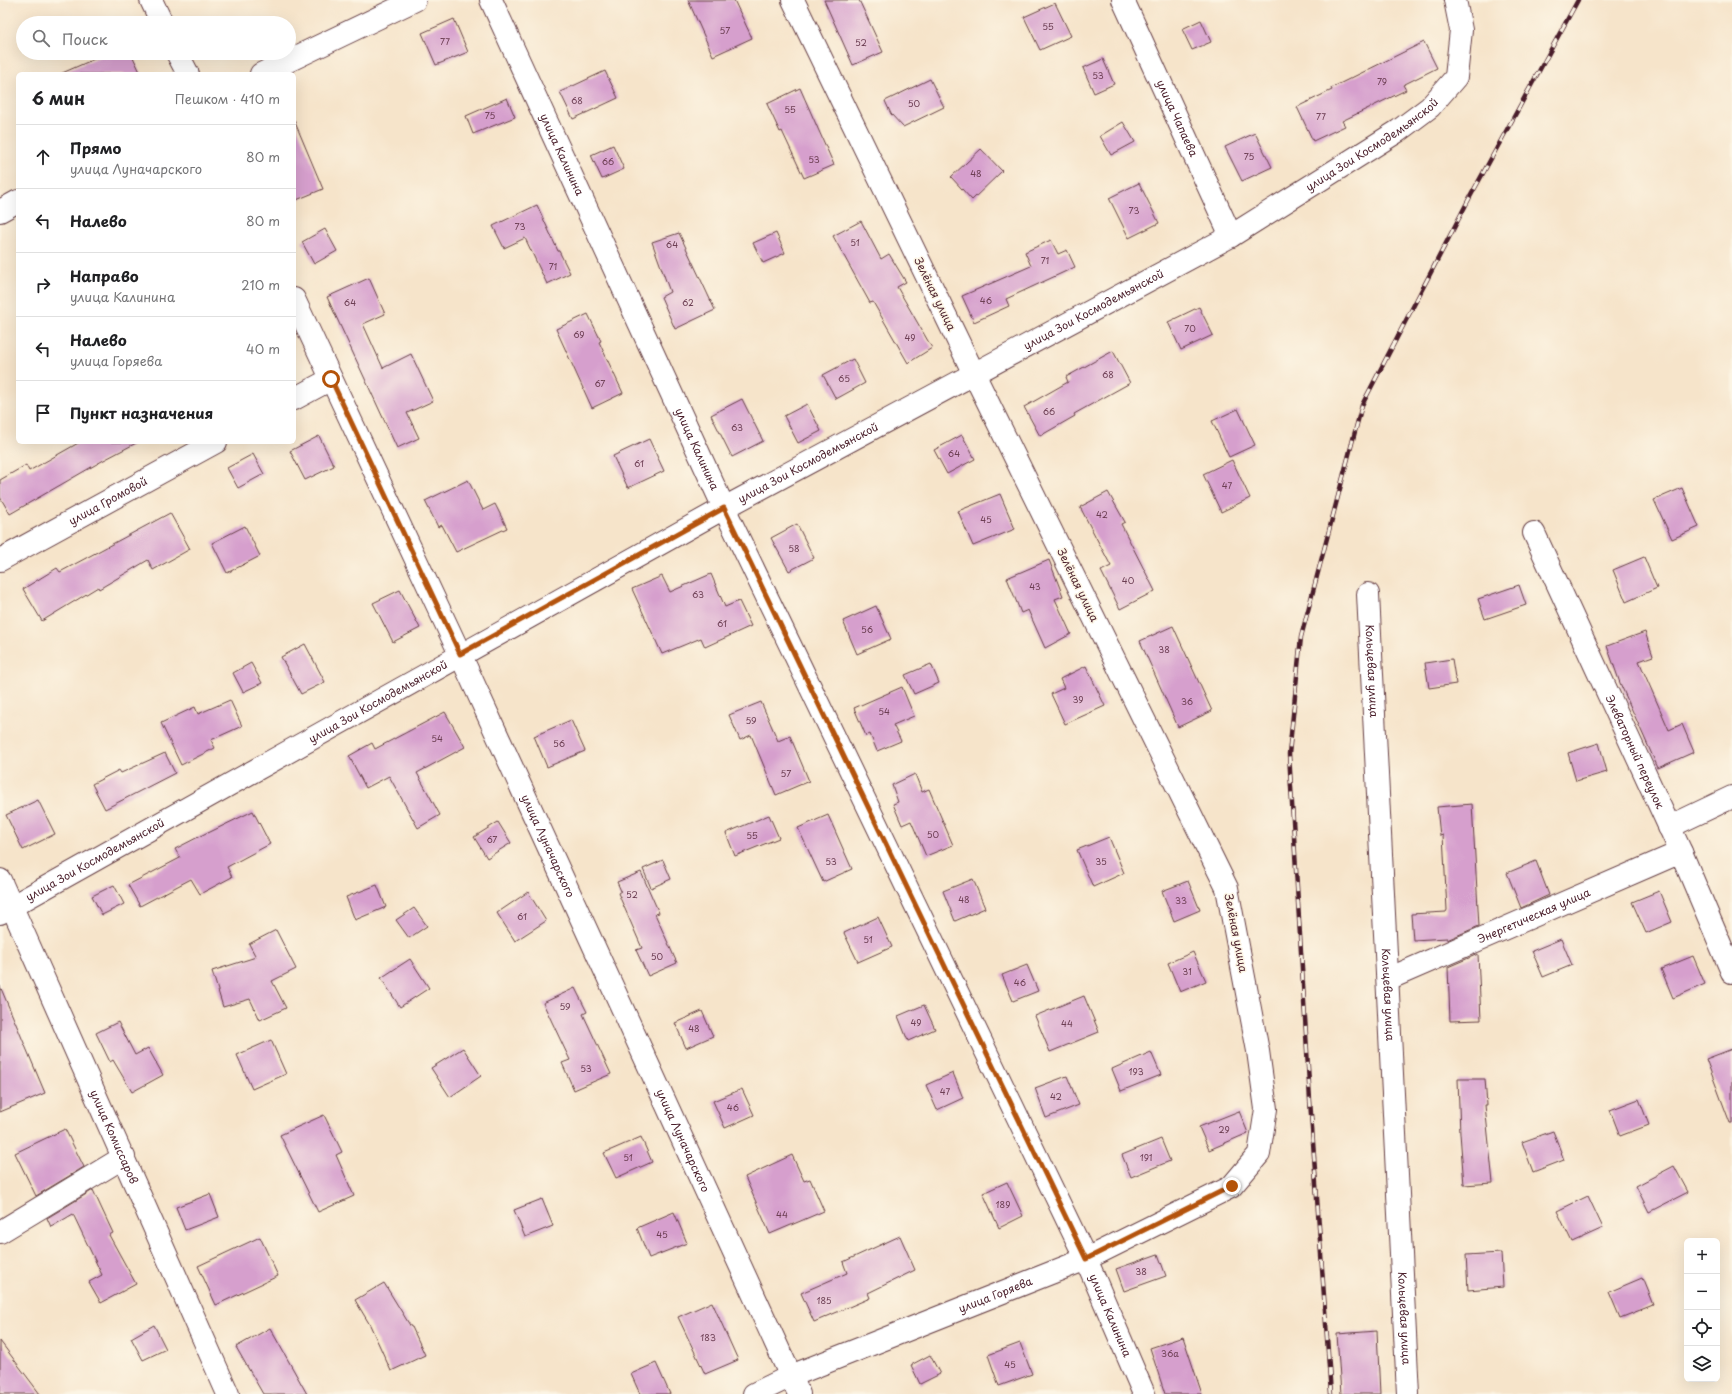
<!DOCTYPE html>
<html lang="ru">
<head>
<meta charset="utf-8">
<style>
	:root { --surface:#fff; --page:#f2f2f2; --text:#202124; --muted:#757577; --line:#e0e0e0 }
	body { margin:0; font-family:"Playpen Sans",sans-serif; background:var(--page); color:var(--text) }
	.controls { position:absolute; right:12px; bottom:12px; display:grid; overflow:hidden; border-radius:6px; box-shadow:0 4px 16px #0002 }
	.controls button { width:36px; height:36px; display:grid; place-items:center; padding:0; border:0; border-bottom:1px solid var(--line); background:var(--surface); color:var(--text); font:20px sans-serif }
	.stop { position:absolute; width:12px; height:12px; margin:-9px; border:3px solid #b45309; border-radius:50%; background:#fff }
	.stop.end { background:#b45309; border-color:#fff; box-shadow:0 1px 4px #0008 }
	.list { margin:0; padding:0; list-style:none }
	h2 { display:flex; justify-content:space-between; align-items:center; height:52px; margin:0; padding:0 16px; font-size:17px }
	h2 small { font-size:13px; font-weight:400; color:var(--muted) }
	.list li { display:grid; grid-template-columns:26px 1fr auto; gap:12px; align-items:center; box-sizing:border-box; height:64px; padding:0 16px; border-top:1px solid var(--line) }
	.list b { display:block; font-size:15px; white-space:nowrap }
	.list p { margin:0; font-size:13px; white-space:nowrap; color:var(--muted) }
	.list em { font-size:13px; font-style:normal; color:var(--muted) }
	.icon { flex:none; width:22px; height:22px; fill:none; stroke:currentColor; stroke-width:2; stroke-linecap:round; stroke-linejoin:round }
	.map { position:relative; flex:none; width:1732px; height:1394px; overflow:hidden }
	.search { position:absolute; background:var(--surface); box-shadow:0 4px 16px #0002; left:16px; top:16px; width:280px; height:44px; display:flex; align-items:center; gap:10px; box-sizing:border-box; padding:0 14px; border-radius:22px; color:var(--muted); font-size:15px }
	.panel { position:absolute; background:var(--surface); box-shadow:0 4px 16px #0002; left:16px; top:72px; width:280px; height:372px; border-radius:6px }
	.map>svg:first-child { display:block }
	.building { fill:#d69fcd }
	.lines { fill:none; stroke-linecap:round; stroke-linejoin:round }
	.minor-casing { stroke:#643d43; stroke-width:24 }
	.major-casing { stroke:#643d43; stroke-width:24 }
	.minor { stroke:#fff; stroke-width:22 }
	.major { stroke:#fff; stroke-width:22 }
	.rail-casing { stroke:#4a1f2b; stroke-width:4.5 }
	.rail { stroke:#fcf5e5; stroke-width:3; stroke-dasharray:9; stroke-linecap:butt }
	.route { stroke:#b45309; stroke-width:5 }
	.labels { text-anchor:middle; stroke-width:3; stroke-linejoin:round; paint-order:stroke }
	.number-label { font-size:9px; fill:#6d3f54 }
	.street-label { font-size:11px; fill:#4a1f2b; stroke:#fcf5e5 }
</style>
</head>
<body>
<div class="map">
<svg width="1732" height="1394" viewBox="0 0 1732 1394">
	<rect width="100%" height="100%" fill="#fcf5e5"/>
	<filter id="ink" filterUnits="userSpaceOnUse"><feTurbulence type="fractalNoise" baseFrequency=".025" numOctaves="2"/><feDisplacementMap in="SourceGraphic" scale="8" xChannelSelector="R" yChannelSelector="G"/><feConvolveMatrix kernelMatrix="1 2 1 2 8 2 1 2 1" color-interpolation-filters="sRGB"/></filter>
	<filter id="wash" filterUnits="userSpaceOnUse"><feTurbulence type="fractalNoise" baseFrequency=".012" numOctaves="4" result="noise"/><feDisplacementMap in="SourceGraphic" scale="16" xChannelSelector="R" yChannelSelector="G"/><feGaussianBlur stdDeviation="0.9" result="paint"/><feColorMatrix in="noise" values="0 0 0 0 0 0 0 0 0 0 0 0 0 0 0 0 0 1.4 0 .05"/><feComposite in="paint" operator="in"/></filter>
	<g filter="url(#wash)">
		<rect width="100%" height="100%" fill="#f6e4ca"/>
		<g id="blocks">
			<g class="building">
				<polygon points="688,0 734,0 752,38 713,56"/>
				<polygon points="824,0 859,0 883,52 853,65"/>
				<polygon points="1055,3 1071,36 1040,50 1024,17"/>
				<polygon points="454,19 468,52 436,65 422,33"/>
				<polygon points="1201,20 1211,42 1192,50 1182,29"/>
				<polygon points="1424,42 1437,68 1403,85 1406,90 1342,121 1345,126 1313,141 1297,107 1332,90 1331,88"/>
				<polygon points="108,53 131,53 141,74 60,74"/>
				<polygon points="1103,59 1114,84 1094,93 1083,68"/>
				<polygon points="605,71 618,98 573,119 560,92"/>
				<polygon points="930,79 944,107 903,127 891,114 885,101"/>
				<polygon points="800,88 834,165 804,178 782,131 780,132 767,104"/>
				<polygon points="507,98 515,117 473,134 466,116"/>
				<polygon points="294,120 323,189 294,201"/>
				<polygon points="1123,122 1135,142 1111,155 1100,136"/>
				<polygon points="1255,133 1272,167 1242,181 1225,147"/>
				<polygon points="613,145 624,169 602,179 591,155"/>
				<polygon points="981,149 1002,171 972,200 951,177"/>
				<polygon points="1139,183 1159,223 1129,238 1109,198"/>
				<polygon points="537,205 558,251 559,251 570,273 547,284 525,238 504,248 493,226"/>
				<polygon points="861,221 881,259 889,254 906,282 897,287 932,348 908,363 873,302 870,303 833,236"/>
				<polygon points="325,229 337,251 314,264 302,242"/>
				<polygon points="679,233 715,310 675,329 661,297 670,292 652,242"/>
				<polygon points="776,233 785,253 763,263 753,243"/>
				<polygon points="1051,240 1058,254 1067,250 1075,267 1006,299 1009,306 974,322 962,296 1031,266 1025,252"/>
				<polygon points="369,278 385,314 363,324 383,368 411,354 433,401 407,413 419,438 397,448 327,297"/>
				<polygon points="1199,307 1213,335 1181,350 1168,322"/>
				<polygon points="588,314 601,341 599,342 623,393 592,408 556,329"/>
				<polygon points="1113,351 1130,383 1074,414 1075,416 1040,436 1024,407 1068,382 1066,377"/>
				<polygon points="853,359 865,383 836,399 823,375"/>
				<polygon points="742,399 763,441 732,457 711,415"/>
				<polygon points="807,404 821,431 798,443 784,416"/>
				<polygon points="1238,409 1255,445 1229,457 1212,421"/>
				<polygon points="962,435 975,459 947,474 934,450"/>
				<polygon points="319,436 334,466 305,480 290,451"/>
				<polygon points="649,439 664,471 628,488 613,456"/>
				<polygon points="80,442 138,442 102,461 10,514 0,497 0,480 26,465 29,471"/>
				<polygon points="253,454 264,474 238,488 227,468"/>
				<polygon points="1232,460 1250,498 1221,512 1203,474"/>
				<polygon points="468,480 483,510 495,504 507,528 456,552 442,525 438,527 425,501"/>
				<polygon points="1682,488 1699,527 1672,539 1654,500"/>
				<polygon points="1108,492 1125,522 1121,524 1155,591 1120,609 1101,571 1111,566 1080,507"/>
				<polygon points="1000,494 1015,529 973,546 958,511"/>
				<polygon points="170,513 190,549 153,570 148,560 99,589 98,587 42,621 23,589 57,568 60,572"/>
				<polygon points="797,524 814,558 789,571 771,538"/>
				<polygon points="245,526 260,556 227,573 212,543"/>
				<polygon points="1644,557 1657,588 1626,602 1613,570"/>
				<polygon points="1049,560 1063,596 1055,599 1071,634 1045,648 1028,610 1021,613 1007,578"/>
				<polygon points="711,574 725,607 739,601 751,626 705,647 701,638 662,654 632,589 662,576 670,592"/>
				<polygon points="1519,585 1526,605 1485,619 1478,599"/>
				<polygon points="400,590 420,628 393,642 373,603"/>
				<polygon points="876,606 891,639 857,654 843,621"/>
				<polygon points="1173,626 1212,711 1178,727 1140,641"/>
				<polygon points="1645,632 1653,656 1639,661 1669,730 1682,724 1694,752 1658,768 1620,683 1607,646"/>
				<polygon points="305,644 325,682 301,694 281,657"/>
				<polygon points="1452,659 1456,684 1429,688 1425,663"/>
				<polygon points="251,663 262,683 243,692 233,673"/>
				<polygon points="931,664 939,683 914,694 905,675"/>
				<polygon points="1086,666 1105,706 1065,724 1051,694 1064,688 1060,679"/>
				<polygon points="902,687 914,716 893,725 901,741 877,751 870,734 866,736 854,708"/>
				<polygon points="230,700 242,726 211,740 215,748 181,765 161,723 195,707 198,714"/>
				<polygon points="761,702 778,741 790,736 809,781 776,795 751,735 740,740 729,715"/>
				<polygon points="445,712 465,747 417,773 440,815 418,828 389,776 366,788 349,756 372,743 375,749"/>
				<polygon points="571,720 585,751 547,767 534,736"/>
				<polygon points="1599,743 1607,772 1576,781 1568,753"/>
				<polygon points="165,753 175,773 105,809 92,784 119,770 121,773"/>
				<polygon points="915,774 922,792 929,789 953,845 926,856 911,821 902,825 893,804 898,802 892,785"/>
				<polygon points="38,800 55,834 23,850 6,815"/>
				<polygon points="1472,804 1479,926 1447,940 1447,938 1413,940 1411,914 1446,912 1447,910 1443,835 1440,836 1437,807"/>
				<polygon points="253,811 270,844 227,867 232,877 200,894 191,879 140,906 128,885 180,858 175,849 208,832 208,833"/>
				<polygon points="769,815 779,838 735,856 726,833"/>
				<polygon points="828,815 852,869 823,882 798,828"/>
				<polygon points="498,822 511,843 487,858 474,837"/>
				<polygon points="1109,837 1124,873 1093,887 1077,850"/>
				<polygon points="663,860 671,879 651,888 643,869"/>
				<polygon points="1536,861 1549,895 1521,908 1507,873"/>
				<polygon points="641,872 659,913 655,914 677,963 648,976 636,950 642,948 618,893 621,891 617,882"/>
				<polygon points="973,879 985,908 955,921 943,891"/>
				<polygon points="1188,881 1200,910 1174,921 1162,891"/>
				<polygon points="114,885 124,904 102,915 92,896"/>
				<polygon points="377,885 386,907 355,920 346,897"/>
				<polygon points="1659,891 1672,922 1646,933 1632,902"/>
				<polygon points="528,892 546,921 515,941 497,913"/>
				<polygon points="414,908 427,926 409,938 396,920"/>
				<polygon points="878,917 892,947 858,962 844,933"/>
				<polygon points="276,930 296,969 272,981 286,1008 260,1020 250,999 223,1007 212,971 256,957 249,944"/>
				<polygon points="1561,939 1572,965 1543,977 1532,951"/>
				<polygon points="1193,952 1206,981 1180,992 1168,963"/>
				<polygon points="1478,954 1481,1020 1450,1021 1448,967"/>
				<polygon points="1693,956 1705,984 1673,998 1661,969"/>
				<polygon points="410,959 429,988 400,1007 381,978"/>
				<polygon points="1027,965 1038,991 1013,1001 1002,975"/>
				<polygon points="0,986 45,1093 0,1112"/>
				<polygon points="575,988 587,1012 583,1014 611,1074 574,1090 562,1063 570,1060 543,1003"/>
				<polygon points="1084,996 1099,1032 1050,1052 1035,1016"/>
				<polygon points="924,1005 935,1029 908,1041 898,1016"/>
				<polygon points="702,1011 713,1036 686,1048 675,1023"/>
				<polygon points="118,1022 135,1055 148,1048 163,1075 132,1092 113,1060 110,1062 96,1033"/>
				<polygon points="271,1040 286,1074 252,1089 237,1055"/>
				<polygon points="463,1048 481,1076 450,1097 431,1068"/>
				<polygon points="1732,1049 1732,1123 1730,1123 1706,1059"/>
				<polygon points="1151,1052 1161,1075 1121,1091 1112,1069"/>
				<polygon points="953,1073 963,1098 937,1110 926,1085"/>
				<polygon points="1067,1076 1079,1105 1046,1118 1035,1088"/>
				<polygon points="1458,1079 1485,1079 1487,1105 1485,1105 1493,1183 1464,1185 1460,1133"/>
				<polygon points="742,1089 754,1115 725,1128 713,1101"/>
				<polygon points="1639,1099 1649,1125 1620,1136 1610,1110"/>
				<polygon points="1239,1111 1248,1133 1209,1150 1199,1127"/>
				<polygon points="324,1115 342,1152 336,1155 354,1196 318,1212 280,1135"/>
				<polygon points="65,1129 84,1167 36,1196 15,1153"/>
				<polygon points="1553,1131 1564,1160 1533,1172 1522,1142"/>
				<polygon points="641,1137 652,1162 616,1178 604,1153"/>
				<polygon points="1161,1139 1170,1161 1131,1177 1122,1155"/>
				<polygon points="792,1155 804,1181 810,1179 824,1211 770,1234 745,1177"/>
				<polygon points="1674,1166 1688,1192 1649,1212 1636,1186"/>
				<polygon points="1007,1182 1023,1216 999,1228 983,1193"/>
				<polygon points="93,1190 113,1233 109,1235 136,1284 101,1303 89,1282 102,1275 73,1214 51,1227 47,1218"/>
				<polygon points="210,1194 219,1217 185,1230 176,1207"/>
				<polygon points="1588,1196 1603,1228 1572,1242 1557,1211"/>
				<polygon points="542,1199 553,1226 525,1237 514,1210"/>
				<polygon points="674,1212 687,1243 649,1258 637,1228"/>
				<polygon points="900,1236 915,1270 868,1293 870,1298 814,1322 801,1293 847,1273 843,1262"/>
				<polygon points="260,1237 278,1276 216,1305 198,1266"/>
				<polygon points="1501,1253 1503,1287 1468,1290 1466,1255"/>
				<polygon points="1158,1254 1166,1276 1124,1291 1116,1269"/>
				<polygon points="1642,1278 1653,1305 1620,1318 1609,1292"/>
				<polygon points="384,1283 411,1327 412,1327 425,1355 391,1371 370,1325 355,1300"/>
				<polygon points="712,1302 738,1360 705,1374 678,1317"/>
				<polygon points="154,1325 166,1349 143,1360 131,1338"/>
				<polygon points="270,1328 307,1394 263,1394 236,1347"/>
				<polygon points="1377,1331 1380,1394 1341,1394 1337,1334"/>
				<polygon points="1183,1337 1202,1394 1165,1394 1150,1348"/>
				<polygon points="0,1341 40,1394 0,1394"/>
				<polygon points="1020,1343 1032,1374 999,1386 988,1355"/>
				<polygon points="930,1355 940,1374 920,1384 911,1365"/>
				<polygon points="656,1363 670,1394 640,1394 631,1374"/>
			</g>
		</g>
	</g>
	<g filter="url(#ink)">
		<use href="#blocks" fill-opacity="0" stroke="#643d43" stroke-width="1"/>
		<g class="lines">
			<g class="minor-casing">
				<g id="minor">
					<path id="s1" d="M491 0 724 508 1086 1259 1144 1394"/>
					<path id="s2" d="M1123 0 1231 236"/>
					<polyline points="261,74 415,0"/>
					<polyline points="0,211 18,201"/>
					<polyline points="294,399 331,379"/>
					<path id="s3" d="M1534 533 1681 852 1732 972"/>
					<path id="s4" d="M0 560 216 442"/>
					<path id="s5" d="M1368 594 1408 1394"/>
					<polyline points="1669,827 1732,797"/>
					<path id="s6" d="M0 913 724 508 1231 236 1398 131 1430 107 1456 77 1461 30 1455 0"/>
					<path id="s7" d="M1388 979 1681 852"/>
					<polyline points="0,1232 124,1157"/>
					<path id="s8" d="M754 1394 791 1376 1086 1259 1231 1187 1259 1154 1266 1109 1258 1051 1227 888 974 374 793 0"/>
				</g>
			</g>
			<g class="major-casing">
				<g id="major">
					<polyline points="151,0 162,23"/>
					<polyline points="177,53 188,74"/>
					<path id="s9" d="M294 299 460 654 799 1394"/>
					<path id="s10" d="M0 880 228 1394"/>
				</g>
			</g>
			<use href="#minor" class="minor"/>
			<use href="#major" class="major"/>
			<g class="rail-casing">
				<polyline id="rail" points="1331,1394 1310,1100 1289,754 1301,637 1362,405 1470,197 1578,0"/>
			</g>
			<use href="#rail" class="rail"/>
		</g>
	</g>
	<g class="lines" filter="url(#ink)">
		<polyline class="route" points="331,379 460,654 724,508 1086,1259 1232,1186"/>
	</g>
	<g class="labels">
		<g class="number-label">
			<text x="1048" y="30">55</text>
			<text x="725" y="34">57</text>
			<text x="445" y="45">77</text>
			<text x="861" y="46">52</text>
			<text x="1098" y="79">53</text>
			<text x="1382" y="85">79</text>
			<text x="577" y="104">68</text>
			<text x="914" y="107">50</text>
			<text x="790" y="113">55</text>
			<text x="490" y="119">75</text>
			<text x="1321" y="120">77</text>
			<text x="1249" y="160">75</text>
			<text x="814" y="163">53</text>
			<text x="608" y="165">66</text>
			<text x="976" y="177">48</text>
			<text x="1134" y="214">73</text>
			<text x="520" y="230">73</text>
			<text x="855" y="246">51</text>
			<text x="672" y="248">64</text>
			<text x="1045" y="264">71</text>
			<text x="553" y="270">71</text>
			<text x="986" y="304">46</text>
			<text x="350" y="306">64</text>
			<text x="688" y="306">62</text>
			<text x="1190" y="332">70</text>
			<text x="579" y="338">69</text>
			<text x="910" y="341">49</text>
			<text x="1108" y="378">68</text>
			<text x="844" y="382">65</text>
			<text x="600" y="387">67</text>
			<text x="1049" y="415">66</text>
			<text x="737" y="431">63</text>
			<text x="954" y="457">64</text>
			<text x="639" y="467">61</text>
			<text x="1227" y="489">47</text>
			<text x="1102" y="518">42</text>
			<text x="986" y="523">45</text>
			<text x="794" y="552">58</text>
			<text x="1128" y="584">40</text>
			<text x="1035" y="590">43</text>
			<text x="698" y="598">63</text>
			<text x="722" y="627">61</text>
			<text x="867" y="633">56</text>
			<text x="1164" y="653">38</text>
			<text x="1078" y="703">39</text>
			<text x="1187" y="705">36</text>
			<text x="884" y="715">54</text>
			<text x="751" y="724">59</text>
			<text x="437" y="742">54</text>
			<text x="559" y="747">56</text>
			<text x="786" y="777">57</text>
			<text x="933" y="838">50</text>
			<text x="752" y="839">55</text>
			<text x="492" y="843">67</text>
			<text x="831" y="865">53</text>
			<text x="1101" y="865">35</text>
			<text x="632" y="898">52</text>
			<text x="964" y="903">48</text>
			<text x="1181" y="904">33</text>
			<text x="522" y="920">61</text>
			<text x="868" y="943">51</text>
			<text x="657" y="960">50</text>
			<text x="1187" y="975">31</text>
			<text x="1020" y="986">46</text>
			<text x="565" y="1010">59</text>
			<text x="916" y="1026">49</text>
			<text x="1067" y="1027">44</text>
			<text x="694" y="1032">48</text>
			<text x="586" y="1072">53</text>
			<text x="1136" y="1075">193</text>
			<text x="945" y="1095">47</text>
			<text x="1056" y="1100">42</text>
			<text x="733" y="1111">46</text>
			<text x="1224" y="1133">29</text>
			<text x="628" y="1161">51</text>
			<text x="1146" y="1161">191</text>
			<text x="1003" y="1208">189</text>
			<text x="782" y="1218">44</text>
			<text x="662" y="1238">45</text>
			<text x="1141" y="1275">38</text>
			<text x="824" y="1304">185</text>
			<text x="708" y="1341">183</text>
			<text x="1170" y="1357">36а</text>
			<text x="1010" y="1368">45</text>
		</g>
		<g class="street-label">
			<text dy="4" stroke="none"><textPath href="#s2" startOffset="130">улица Чапаева</textPath></text>
			<text dy="4" stroke="none"><textPath href="#s6" startOffset="1573">улица Зои Космодемьянской</textPath></text>
			<text dy="4" stroke="none"><textPath href="#s1" startOffset="170">улица Калинина</textPath></text>
			<text transform="translate(935 294) rotate(64)" y="4">Зелёная улица</text>
			<text dy="4" stroke="none"><textPath href="#s6" startOffset="1249">улица Зои Космодемьянской</textPath></text>
			<text dy="4" stroke="none"><textPath href="#s1" startOffset="494">улица Калинина</textPath></text>
			<text dy="4" stroke="none"><textPath href="#s6" startOffset="925">улица Зои Космодемьянской</textPath></text>
			<text dy="4" stroke="none"><textPath href="#s4" startOffset="123">улица Громовой</textPath></text>
			<text transform="translate(1078 585) rotate(64)" y="4">Зелёная улица</text>
			<text dy="4" stroke="none"><textPath href="#s5" startOffset="77">Кольцевая улица</textPath></text>
			<text dy="4" stroke="none"><textPath href="#s6" startOffset="433">улица Зои Космодемьянской</textPath></text>
			<text dy="4" stroke="none"><textPath href="#s3" startOffset="241">Элеваторный переулок</textPath></text>
			<text dy="4" stroke="none"><textPath href="#s9" startOffset="603">улица Луначарского</textPath></text>
			<text dy="4" stroke="none"><textPath href="#s6" startOffset="109">улица Зои Космодемьянской</textPath></text>
			<text dy="4" stroke="none"><textPath href="#s7" startOffset="159">Энергетическая улица</textPath></text>
			<text transform="translate(1236 933) rotate(79)" y="4">Зелёная улица</text>
			<text dy="4" stroke="none"><textPath href="#s5" startOffset="401">Кольцевая улица</textPath></text>
			<text dy="4" stroke="none"><textPath href="#s10" startOffset="281">улица Комиссаров</textPath></text>
			<text dy="4" stroke="none"><textPath href="#s9" startOffset="927">улица Луначарского</textPath></text>
			<text dy="4" stroke="none"><textPath href="#s8" startOffset="261">улица Горяева</textPath></text>
			<text dy="4" stroke="none"><textPath href="#s1" startOffset="1454">улица Калинина</textPath></text>
			<text dy="4" stroke="none"><textPath href="#s5" startOffset="725">Кольцевая улица</textPath></text>
		</g>
	</g>
</svg>
<div class="controls">
<button>+</button>
<button>−</button>
<button><svg class="icon" aria-label="locate" viewBox="0 0 24 24"><circle cx="12" cy="12" r="6"/><path d="M12 2v4M12 18v4M2 12h4M18 12h4"/></svg></button>
<button><svg class="icon" aria-label="layers" viewBox="0 0 24 24"><path d="M12 4l9 5-9 5-9-5zM3 14l9 5 9-5"/></svg></button>
</div>
<div class="stop" style="left:331px;top:379px"></div>
<div class="stop end" style="left:1232px;top:1186px"></div>
<div class="search"><svg class="icon" aria-label="search" viewBox="0 0 24 24"><circle cx="10" cy="10" r="6"/><path d="M15 15l6 6"/></svg>Поиск</div>
<section class="panel">
<h2>6 мин<small>Пешком · 410 m</small></h2>
<ul class="list">
<li><svg class="icon" aria-label="ahead" viewBox="0 0 24 24"><path d="M12 20V5M6 11l6-6 6 6"/></svg><div><b>Прямо</b><p>улица Луначарского</p></div><em>80 m</em></li>
<li><svg class="icon" aria-label="left" viewBox="0 0 24 24"><path d="M17 20v-9H6M10 6l-5 5 5 5"/></svg><div><b>Налево</b></div><em>80 m</em></li>
<li><svg class="icon" aria-label="right" viewBox="0 0 24 24"><path d="M7 20v-9h11M14 6l5 5-5 5"/></svg><div><b>Направо</b><p>улица Калинина</p></div><em>210 m</em></li>
<li><svg class="icon" aria-label="left" viewBox="0 0 24 24"><path d="M17 20v-9H6M10 6l-5 5 5 5"/></svg><div><b>Налево</b><p>улица Горяева</p></div><em>40 m</em></li>
<li><svg class="icon" aria-label="arrive" viewBox="0 0 24 24"><path d="M6 21V4h12l-3 4 3 4H6"/></svg><div><b>Пункт назначения</b></div></li>
</ul>
</section>
</div>
</body>
</html>
